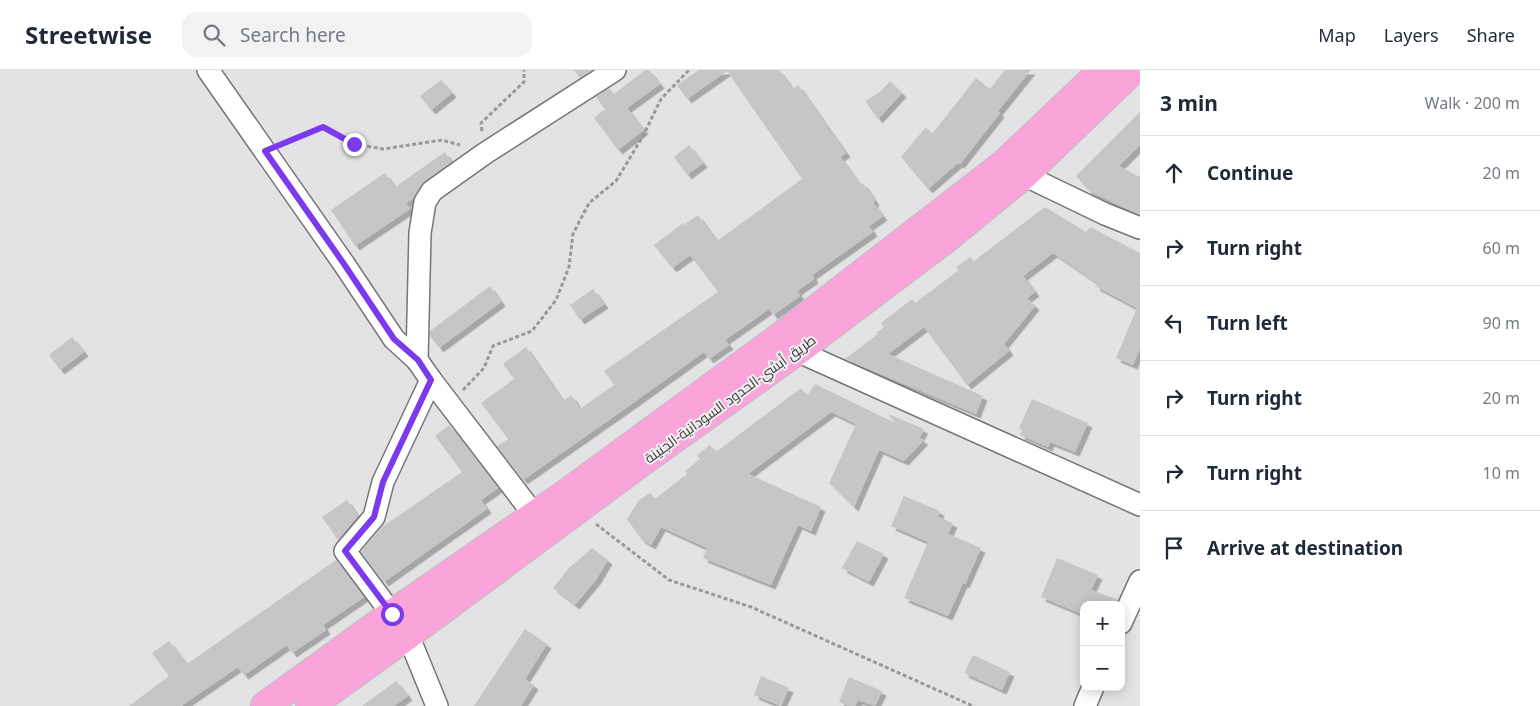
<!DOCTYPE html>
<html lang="en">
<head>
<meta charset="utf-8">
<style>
	:root { --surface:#fff; --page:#f2f2f3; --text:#1f2937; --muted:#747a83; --line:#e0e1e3 }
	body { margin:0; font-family:"Noto Sans",Cairo,sans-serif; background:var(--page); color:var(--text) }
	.controls { position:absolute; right:15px; bottom:15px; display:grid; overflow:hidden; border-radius:10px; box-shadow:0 2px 12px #0003 }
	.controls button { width:45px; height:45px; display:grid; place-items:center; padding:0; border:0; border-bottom:1px solid var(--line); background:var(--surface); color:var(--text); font:25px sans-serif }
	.stop { position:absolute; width:15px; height:15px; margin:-11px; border:4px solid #7c3aed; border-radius:50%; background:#fff }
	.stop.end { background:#7c3aed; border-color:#fff; box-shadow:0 1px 5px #0008 }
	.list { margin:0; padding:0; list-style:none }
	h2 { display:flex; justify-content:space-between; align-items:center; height:65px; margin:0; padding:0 20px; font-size:21px }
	h2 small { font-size:16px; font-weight:400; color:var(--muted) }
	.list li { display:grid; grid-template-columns:32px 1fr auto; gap:15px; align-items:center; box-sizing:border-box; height:75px; padding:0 20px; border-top:1px solid var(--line) }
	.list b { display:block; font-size:19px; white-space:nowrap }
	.list em { font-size:16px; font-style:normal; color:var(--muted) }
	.icon { flex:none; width:28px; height:28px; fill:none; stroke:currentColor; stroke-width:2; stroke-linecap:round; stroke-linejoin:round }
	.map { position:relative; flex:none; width:1140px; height:636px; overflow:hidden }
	header { display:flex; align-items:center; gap:30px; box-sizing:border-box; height:70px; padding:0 25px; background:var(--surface); border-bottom:1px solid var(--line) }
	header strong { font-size:24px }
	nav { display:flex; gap:28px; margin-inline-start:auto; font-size:18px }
	.search { width:350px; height:45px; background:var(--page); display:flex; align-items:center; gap:12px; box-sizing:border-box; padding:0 18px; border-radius:15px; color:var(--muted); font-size:19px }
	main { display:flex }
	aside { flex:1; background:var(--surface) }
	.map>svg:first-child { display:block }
	.building { fill:#c6c6c9; filter:url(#shadow) }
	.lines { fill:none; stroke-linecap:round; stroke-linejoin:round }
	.street-casing { stroke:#767577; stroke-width:24 }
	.highway-casing { stroke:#c0bfc0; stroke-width:30 }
	.path { stroke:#99989a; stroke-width:3; stroke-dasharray:4 2.5; stroke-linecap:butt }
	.street { stroke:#fff; stroke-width:21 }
	.highway { stroke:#faa4da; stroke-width:28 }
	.route { stroke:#7c3aed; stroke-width:6 }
	.labels { text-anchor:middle; stroke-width:4; stroke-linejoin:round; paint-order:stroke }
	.street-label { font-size:14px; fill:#393839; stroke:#f1eff2 }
</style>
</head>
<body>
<header>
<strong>Streetwise</strong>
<div class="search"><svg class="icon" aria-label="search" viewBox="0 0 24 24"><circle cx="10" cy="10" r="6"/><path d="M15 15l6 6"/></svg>Search here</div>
<nav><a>Map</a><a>Layers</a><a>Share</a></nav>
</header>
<main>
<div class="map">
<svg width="1140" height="636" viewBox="0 0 1140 636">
	<defs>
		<filter id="shadow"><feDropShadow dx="4.5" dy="4.5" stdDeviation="0" flood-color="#0004"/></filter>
	</defs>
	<rect width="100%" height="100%" fill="#e3e2e5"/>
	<g class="building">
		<polygon points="574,0 592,0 580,8"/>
		<polygon points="645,0 649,0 660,14 627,38 644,60 618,80 594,48 605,39 596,27 609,18 614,24"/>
		<polygon points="699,0 779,0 793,19 798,15 846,83 840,87 860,115 863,113 875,131 873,133 883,146 869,156 873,162 812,205 814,209 797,221 800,226 773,245 769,239 725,270 729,275 709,289 704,282 626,338 523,410 497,376 508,369 481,333 514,309 503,294 526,277 563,331 571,325 580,339 614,315 604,301 718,222 690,185 672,198 654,175 683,153 684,155 698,145 717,171 802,109 727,1 687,29 677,15"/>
		<polygon points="1005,0 1031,0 998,41 1000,43 960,94 958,93 928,119 901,87 926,57 932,64 976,8 990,19"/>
		<polygon points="441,10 452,23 431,40 420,26"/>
		<polygon points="890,11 902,23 878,49 865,31 880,22"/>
		<polygon points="1140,42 1140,75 1119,96 1140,107 1140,145 1089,121 1076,106"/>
		<polygon points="689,75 703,93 687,105 674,87"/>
		<polygon points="445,82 451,92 422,114 414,128 406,133 410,139 355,176 331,140 385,103 395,117"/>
		<polygon points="1045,137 1086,162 1090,157 1140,183 1140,278 1133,295 1116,288 1137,238 1095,216 1097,213 1053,183 1023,206 1035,222 1027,228 1035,236 1004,274 1009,281 967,315 924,257 888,284 983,326 976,344 845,289 878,264 877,262 884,257 881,253 912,229 915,233 959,200 956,197 970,187 974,191"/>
		<polygon points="490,216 501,232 439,278 430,266 430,261"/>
		<polygon points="593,219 604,234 580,250 570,235"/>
		<polygon points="72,267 84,282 60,300 49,285"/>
		<polygon points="815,314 895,353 888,344 924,359 919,368 924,370 904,391 879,380 854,437 829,413 856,354 831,342 748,404 821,437 811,461 798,455 771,515 703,488 707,478 661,457 651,475 641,469 627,449 639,430 650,423 655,429 687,404 685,401 700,389 697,385 710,375 716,382 801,318 807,326"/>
		<polygon points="1032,329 1088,353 1075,382 1050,372 1048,377 1020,365 1022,360 1019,358"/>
		<polygon points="449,355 498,418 481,430 487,439 384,512 361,482 382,457 462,402 435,366"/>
		<polygon points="904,426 940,441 938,447 953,453 948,464 981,478 965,514 963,513 948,546 904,528 928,472 891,456"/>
		<polygon points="347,430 358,446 338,470 322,447"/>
		<polygon points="857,471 884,484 869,512 842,498"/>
		<polygon points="592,478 608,490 596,510 575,535 553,518 569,498"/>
		<polygon points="1057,488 1098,505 1091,520 1118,530 1116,535 1084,535 1084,545 1041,527"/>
		<polygon points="336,490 364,527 323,555 326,560 292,583 287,575 244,605 238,597 181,636 129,636 169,606 152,583 169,571 187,594"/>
		<polygon points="525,559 547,574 525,609 534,615 524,631 521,636 474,636"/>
		<polygon points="973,585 1010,602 1002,620 964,603"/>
		<polygon points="761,606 789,618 781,636 754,625"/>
		<polygon points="849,607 882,621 875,636 858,630 855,636 849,636 839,632"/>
		<polygon points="396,611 408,626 394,636 362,636"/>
	</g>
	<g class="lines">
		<g class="street-casing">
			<g id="street">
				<polyline points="208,0 344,194 394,269 417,290 431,310 383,412 374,447 345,481 392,544"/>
				<polyline points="1024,105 1105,144 1140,158"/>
				<polyline points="797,281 1140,435"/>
				<polyline points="417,290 420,163 425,132 432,121 484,84 615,0"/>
				<polyline points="431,310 535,446"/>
				<polyline points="1121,553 1140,511"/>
				<polyline points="408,565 437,636"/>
				<polyline points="1085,636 1093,617"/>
			</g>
		</g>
		<g class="highway-casing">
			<g id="highway">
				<polyline points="265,636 392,544 564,425 784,264 1005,93 1103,0"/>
				<polyline points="310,636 408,565 643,391 797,281 943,171 1024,105 1133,0"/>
			</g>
		</g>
		<g class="path">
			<polyline points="482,61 481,53 524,12 524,0"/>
			<polyline points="284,73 323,57 354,74 383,79 442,70 460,75"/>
			<polyline points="463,320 484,298 493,276 532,261 556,230 569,197 573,164 589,133 616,111 643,66 661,29 689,0"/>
			<polyline points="596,454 669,510 751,537 973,636"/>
		</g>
		<use href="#street" class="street"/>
		<use href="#highway" class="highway"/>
	</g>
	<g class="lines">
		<polyline class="route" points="354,74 323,57 265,81 344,194 394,269 418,290 431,310 383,412 374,447 345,481 392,544"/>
	</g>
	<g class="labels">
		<g class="street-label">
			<text transform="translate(730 329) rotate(-36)" y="5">طريق أبشي-الحدود السودانية-الجنينة</text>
		</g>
	</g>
</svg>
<div class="controls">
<button>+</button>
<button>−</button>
</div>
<div class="stop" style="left:392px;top:544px"></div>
<div class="stop end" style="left:354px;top:74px"></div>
</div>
<aside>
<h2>3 min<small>Walk · 200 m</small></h2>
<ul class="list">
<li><svg class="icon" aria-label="ahead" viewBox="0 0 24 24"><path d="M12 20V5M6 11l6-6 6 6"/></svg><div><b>Continue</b></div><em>20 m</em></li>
<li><svg class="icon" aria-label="right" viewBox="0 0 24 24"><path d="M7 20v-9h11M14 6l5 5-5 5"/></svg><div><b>Turn right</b></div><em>60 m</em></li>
<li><svg class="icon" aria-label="left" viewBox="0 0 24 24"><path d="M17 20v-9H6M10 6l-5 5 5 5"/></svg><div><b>Turn left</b></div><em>90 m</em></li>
<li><svg class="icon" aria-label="right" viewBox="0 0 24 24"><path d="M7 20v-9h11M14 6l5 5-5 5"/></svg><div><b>Turn right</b></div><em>20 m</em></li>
<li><svg class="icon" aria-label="right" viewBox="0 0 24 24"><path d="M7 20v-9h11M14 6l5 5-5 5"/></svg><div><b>Turn right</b></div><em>10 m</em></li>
<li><svg class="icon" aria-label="arrive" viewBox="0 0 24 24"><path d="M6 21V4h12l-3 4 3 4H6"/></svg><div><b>Arrive at destination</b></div></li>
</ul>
</aside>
</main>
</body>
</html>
